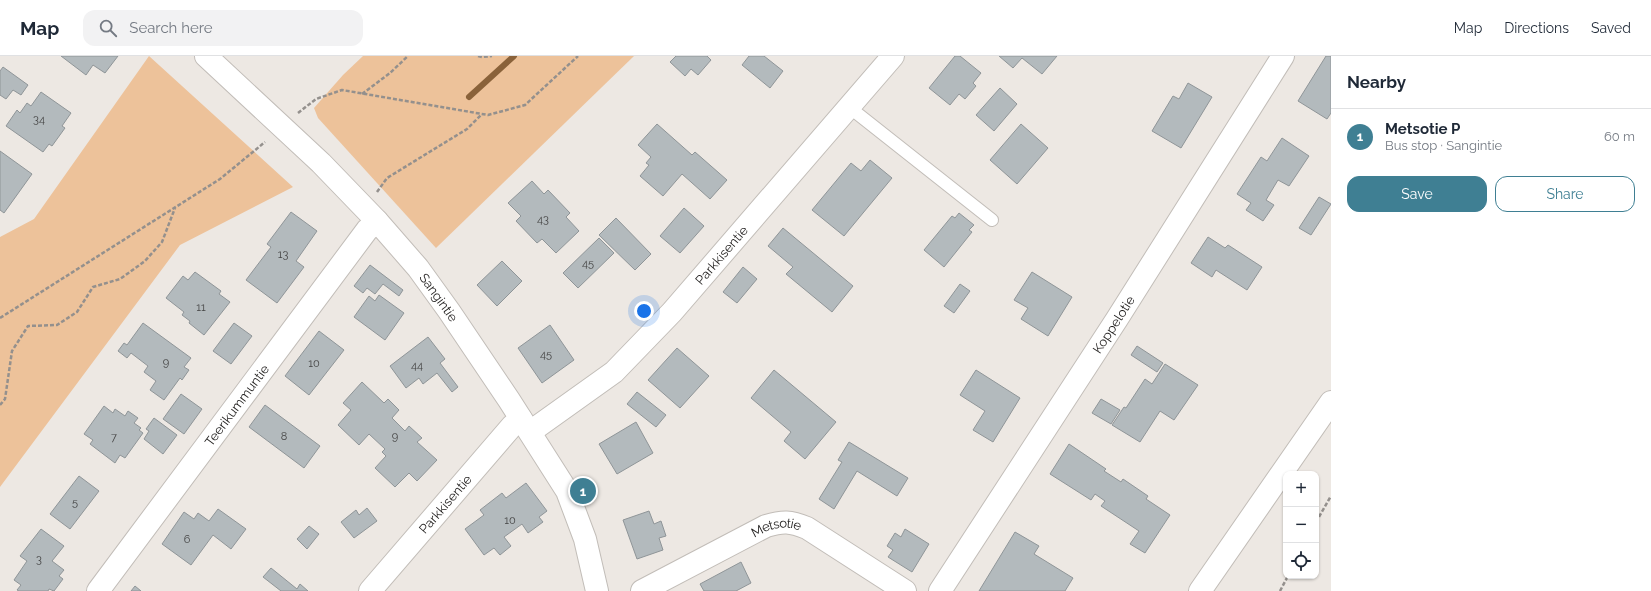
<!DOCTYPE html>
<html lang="en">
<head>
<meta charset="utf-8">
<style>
	:root { --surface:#fff; --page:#f2f2f3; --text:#1f2937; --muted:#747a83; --line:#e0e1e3; --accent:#3f7f93 }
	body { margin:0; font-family:Raleway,sans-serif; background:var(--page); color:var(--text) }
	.controls { position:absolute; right:12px; bottom:12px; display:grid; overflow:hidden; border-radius:8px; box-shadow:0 1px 3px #0004 }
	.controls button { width:36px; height:36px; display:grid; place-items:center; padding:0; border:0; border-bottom:1px solid var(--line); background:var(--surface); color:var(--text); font:20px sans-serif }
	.you { position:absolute; left:644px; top:255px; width:14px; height:14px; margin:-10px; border:3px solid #fff; border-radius:50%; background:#1a73e8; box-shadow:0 0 0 6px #1a73e833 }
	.badge { display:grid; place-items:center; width:26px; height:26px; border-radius:50%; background:var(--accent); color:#fff; font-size:13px; font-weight:700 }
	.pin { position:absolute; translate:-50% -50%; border:2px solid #fff; box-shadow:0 1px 4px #0006 }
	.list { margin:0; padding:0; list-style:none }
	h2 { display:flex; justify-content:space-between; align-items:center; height:52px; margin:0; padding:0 16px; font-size:17px }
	h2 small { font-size:13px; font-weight:400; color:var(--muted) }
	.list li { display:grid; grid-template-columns:26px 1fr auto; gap:12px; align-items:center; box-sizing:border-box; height:56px; padding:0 16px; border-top:1px solid var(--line) }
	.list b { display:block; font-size:15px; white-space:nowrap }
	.list p { margin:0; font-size:13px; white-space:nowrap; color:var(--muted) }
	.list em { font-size:13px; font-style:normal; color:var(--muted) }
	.actions { display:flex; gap:8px; padding:12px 16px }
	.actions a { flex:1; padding:9px 0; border:1px solid var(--accent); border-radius:12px; text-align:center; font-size:14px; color:var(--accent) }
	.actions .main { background:var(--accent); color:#fff }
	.icon { flex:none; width:22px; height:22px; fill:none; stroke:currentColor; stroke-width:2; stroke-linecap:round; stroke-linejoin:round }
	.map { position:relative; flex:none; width:1331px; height:535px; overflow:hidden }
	header { display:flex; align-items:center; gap:24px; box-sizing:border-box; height:56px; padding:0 20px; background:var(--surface); border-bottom:1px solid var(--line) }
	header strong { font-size:19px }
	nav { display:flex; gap:22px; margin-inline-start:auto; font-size:14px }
	.search { width:280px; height:36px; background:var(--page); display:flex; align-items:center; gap:10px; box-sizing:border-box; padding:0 14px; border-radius:12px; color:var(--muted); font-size:15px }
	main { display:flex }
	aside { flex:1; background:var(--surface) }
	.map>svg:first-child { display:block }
	.green { fill:#edc29a }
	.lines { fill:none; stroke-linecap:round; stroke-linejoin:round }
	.stream { stroke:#8a623a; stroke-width:6 }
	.building { fill:#b3babd; stroke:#8f9598 }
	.lane-casing { stroke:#c2bdb8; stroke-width:14 }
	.street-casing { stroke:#c2bdb8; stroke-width:24 }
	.secondary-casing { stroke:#c2bdb8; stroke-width:24 }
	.path { stroke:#94908d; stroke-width:2.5; stroke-dasharray:4 2; stroke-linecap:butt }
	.lane { stroke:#fff; stroke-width:12 }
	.street { stroke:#fff; stroke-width:22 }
	.secondary { stroke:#fff; stroke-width:22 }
	.labels { text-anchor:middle; stroke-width:4; stroke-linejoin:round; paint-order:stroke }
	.number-label { font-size:11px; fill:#454545 }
	.street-label { font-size:13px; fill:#201e1d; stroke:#faf5f0 }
</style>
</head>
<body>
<header>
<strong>Map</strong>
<div class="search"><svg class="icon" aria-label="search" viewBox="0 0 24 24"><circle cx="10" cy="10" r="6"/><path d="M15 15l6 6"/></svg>Search here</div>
<nav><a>Map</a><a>Directions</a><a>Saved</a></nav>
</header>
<main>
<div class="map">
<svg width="1331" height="535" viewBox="0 0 1331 535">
	<rect width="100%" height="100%" fill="#ede8e3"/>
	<g class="green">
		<polygon points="149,0 293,131 180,189 0,431 0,181 34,163"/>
		<polygon points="363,0 634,0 436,192 318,62 314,52 343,19"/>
	</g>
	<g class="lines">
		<polyline class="stream" points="469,41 514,0"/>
	</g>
	<g class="building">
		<polygon points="61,0 118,0 105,17 93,9 86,19"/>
		<polygon points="676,0 707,0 711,4 698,19 691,13 685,20 670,6"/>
		<polygon points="749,0 764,0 783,15 770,32 742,9"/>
		<polygon points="955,0 960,0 981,17 973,27 976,30 965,43 959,38 950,49 929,32"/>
		<polygon points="999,0 1057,0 1042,18 1022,2 1013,12"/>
		<polygon points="1326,0 1331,0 1331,57 1327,63 1298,45"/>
		<polygon points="3,11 28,29 21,39 13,34 6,43 0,39 0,15"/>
		<polygon points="1188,27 1212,41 1181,92 1152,75 1173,40 1179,43"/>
		<polygon points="1000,32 1017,48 994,75 976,59"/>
		<polygon points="41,36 71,57 62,70 65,72 52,90 49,88 43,96 6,70 17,54 20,57 27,47 31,50"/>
		<polygon points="657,68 692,99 695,96 727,124 710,143 682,118 663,140 640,120 649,109 646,107 651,101 638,89"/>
		<polygon points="1021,68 1048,92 1017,128 990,104"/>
		<polygon points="1282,82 1309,100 1289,130 1278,124 1266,144 1274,149 1263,165 1246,154 1251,147 1237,138 1261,101 1267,105"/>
		<polygon points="0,95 32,118 4,157 0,154"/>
		<polygon points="870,104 892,122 844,180 812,154 851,107 861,115"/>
		<polygon points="532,125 544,138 548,134 570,157 566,161 579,175 556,197 542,183 537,187 516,165 521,160 508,147"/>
		<polygon points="1319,141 1331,148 1311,179 1299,172"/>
		<polygon points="684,152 704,170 680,197 660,180"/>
		<polygon points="291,156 317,175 296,205 304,211 277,247 246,224 271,191 267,188"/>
		<polygon points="959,157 974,169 969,174 972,176 944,211 924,194 952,160 955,162"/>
		<polygon points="616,162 651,198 635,214 599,179"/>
		<polygon points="783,172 853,230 832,256 786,218 793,211 768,190"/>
		<polygon points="1208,181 1225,192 1228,189 1262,211 1247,234 1216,214 1212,221 1191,207"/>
		<polygon points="599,182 614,197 578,232 563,217"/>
		<polygon points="502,205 522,225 497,250 477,229"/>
		<polygon points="370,209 403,234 399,240 383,228 375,238 367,232 363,237 354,230"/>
		<polygon points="743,211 757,223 737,247 723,236"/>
		<polygon points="195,216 221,235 219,238 230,246 204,279 189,267 190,265 182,259 184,256 166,242 183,220 188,224"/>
		<polygon points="1032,216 1072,241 1048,280 1021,263 1028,252 1014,244"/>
		<polygon points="960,228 970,235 954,257 944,250"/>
		<polygon points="379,239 404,257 385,284 354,261 369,240 375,245"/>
		<polygon points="143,267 191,302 184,311 189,314 182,324 180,322 164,344 150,334 156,325 144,316 148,310 131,297 127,302 118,295 124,287 127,289"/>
		<polygon points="234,267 252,280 231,308 213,295"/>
		<polygon points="550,269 574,304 542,327 518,292"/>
		<polygon points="319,275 344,294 309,339 285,320"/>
		<polygon points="428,281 445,303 440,307 458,331 452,336 437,317 423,328 419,322 406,332 390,310"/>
		<polygon points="1137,290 1163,307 1157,316 1131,299"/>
		<polygon points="677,292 709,320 680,352 648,324"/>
		<polygon points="1165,308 1198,329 1174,364 1160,355 1140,386 1112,369 1124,351 1126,352 1145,323 1152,328"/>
		<polygon points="774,314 836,366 805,403 784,385 791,376 751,342"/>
		<polygon points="976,314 1020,342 993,386 973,374 985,355 960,339"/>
		<polygon points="362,326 384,347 388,343 399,354 392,362 405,375 409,370 422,382 417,386 437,404 417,425 409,417 395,431 375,412 386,400 382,396 385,393 369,378 359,389 338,369 351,354 343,347"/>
		<polygon points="637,336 666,359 656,371 627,348"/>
		<polygon points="181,338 202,353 184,378 163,363"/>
		<polygon points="1101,343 1120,354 1111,368 1092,357"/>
		<polygon points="265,349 320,390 304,412 249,371"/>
		<polygon points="104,350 113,357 115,353 125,360 128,355 138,362 134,367 141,372 139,374 143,377 125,402 120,399 115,407 90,388 93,384 84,378"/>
		<polygon points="154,362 177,379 163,398 144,383 149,375 146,373"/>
		<polygon points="636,366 653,397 617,418 599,388"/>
		<polygon points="849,386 908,422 897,440 857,415 834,453 819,443 842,406 838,404"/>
		<polygon points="1069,388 1106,413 1104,415 1121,426 1123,423 1148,440 1146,443 1170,459 1145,497 1130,488 1139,475 1101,450 1105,445 1095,438 1091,444 1050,418"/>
		<polygon points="79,420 99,435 70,473 50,458"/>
		<polygon points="526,427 547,455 539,461 543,466 528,477 522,468 504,481 511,490 500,499 494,492 484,499 465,473 484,459 480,454 502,437 506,442"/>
		<polygon points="367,452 377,465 354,482 341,466 356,454 359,459"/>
		<polygon points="218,453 246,473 231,493 213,479 191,509 162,488 184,456 194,463 198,457 209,465"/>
		<polygon points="649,455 654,468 661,465 666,480 659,482 663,494 637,503 623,464"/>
		<polygon points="309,470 319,478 307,493 297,483"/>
		<polygon points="41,473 64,490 52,505 64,514 59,520 63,523 54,535 49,533 48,535 19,535 17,534 21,529 14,524 27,505 20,500"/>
		<polygon points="905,473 929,488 912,516 888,501 893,494 887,490 895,477 901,481"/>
		<polygon points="1015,476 1039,490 1034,498 1073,522 1065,535 979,535"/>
		<polygon points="741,506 751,527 736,535 704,535 700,528"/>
		<polygon points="271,512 297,533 300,528 308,535 281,535 263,521"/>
		<polygon points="135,530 141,535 131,535"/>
	</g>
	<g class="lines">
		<g class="lane-casing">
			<polyline id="lane" points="849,51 992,164"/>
		</g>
		<g class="street-casing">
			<g id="street">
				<path id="s1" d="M530 376 614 316 672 256 893 0"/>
				<path id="s2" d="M98 535 367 174 377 165"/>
				<path id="s3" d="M370 535 512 370 521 363"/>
				<path id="s4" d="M642 535 766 470C783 465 790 465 807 472L905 535"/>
				<path id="s5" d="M940 535 1117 263 1283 0"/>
			</g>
		</g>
		<g class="secondary-casing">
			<g id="secondary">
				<path id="s6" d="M206 0 321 107 377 165 418 212 449 255 509 344 567 435 585 483 597 535"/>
				<polyline points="1200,535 1331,346"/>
			</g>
		</g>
		<g class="path">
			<polyline points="478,0 482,1 492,0"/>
			<polyline points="362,38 390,17 408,0"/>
			<polyline points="298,57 316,43 342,34 488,59 525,49 578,0"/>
			<polyline points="377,136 387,122 467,73 481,59"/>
			<polyline points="0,262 220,123 265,86"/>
			<polyline points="0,349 5,343 12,295 28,270 57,269 77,256 93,231 120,223 145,205 162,186 175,152"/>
			<polyline points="1316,466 1331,440"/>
			<polyline points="1280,535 1288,520"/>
		</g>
		<use href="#lane" class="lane"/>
		<use href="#street" class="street"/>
		<use href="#secondary" class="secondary"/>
	</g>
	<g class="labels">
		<g class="number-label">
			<text x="39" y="67">34</text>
			<text x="543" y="167">43</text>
			<text x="283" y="202">13</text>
			<text x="588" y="211">45</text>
			<text x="201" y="255">11</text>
			<text x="546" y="302">45</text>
			<text x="166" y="310">9</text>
			<text x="314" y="311">10</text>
			<text x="417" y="313">44</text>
			<text x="284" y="384">8</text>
			<text x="395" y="384">9</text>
			<text x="114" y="385">7</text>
			<text x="75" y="450">5</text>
			<text x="510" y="468">10</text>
			<text x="187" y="487">6</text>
			<text x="39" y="507">3</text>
		</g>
		<g class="street-label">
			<text dy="5" stroke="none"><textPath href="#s1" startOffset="262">Parkkisentie</textPath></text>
			<text dy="5" stroke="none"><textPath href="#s6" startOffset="336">Sangintie</textPath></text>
			<text dy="5" stroke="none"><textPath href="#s5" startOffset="318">Koppelotie</textPath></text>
			<text dy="5" stroke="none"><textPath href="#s2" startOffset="232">Teerikummuntie</textPath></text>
			<text dy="5" stroke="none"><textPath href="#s3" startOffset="115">Parkkisentie</textPath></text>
			<text dy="5" stroke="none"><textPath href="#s4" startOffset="150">Metsotie</textPath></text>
		</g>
	</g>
</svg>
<div class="controls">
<button>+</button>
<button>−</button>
<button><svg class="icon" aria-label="locate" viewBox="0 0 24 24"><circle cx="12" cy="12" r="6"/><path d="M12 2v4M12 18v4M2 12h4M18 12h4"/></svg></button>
</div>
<div class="you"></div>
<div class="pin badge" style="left:583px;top:435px">1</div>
</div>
<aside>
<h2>Nearby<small></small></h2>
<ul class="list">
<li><span class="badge">1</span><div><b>Metsotie P</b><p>Bus stop · Sangintie</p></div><em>60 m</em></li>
</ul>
<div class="actions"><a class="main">Save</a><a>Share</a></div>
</aside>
</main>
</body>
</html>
